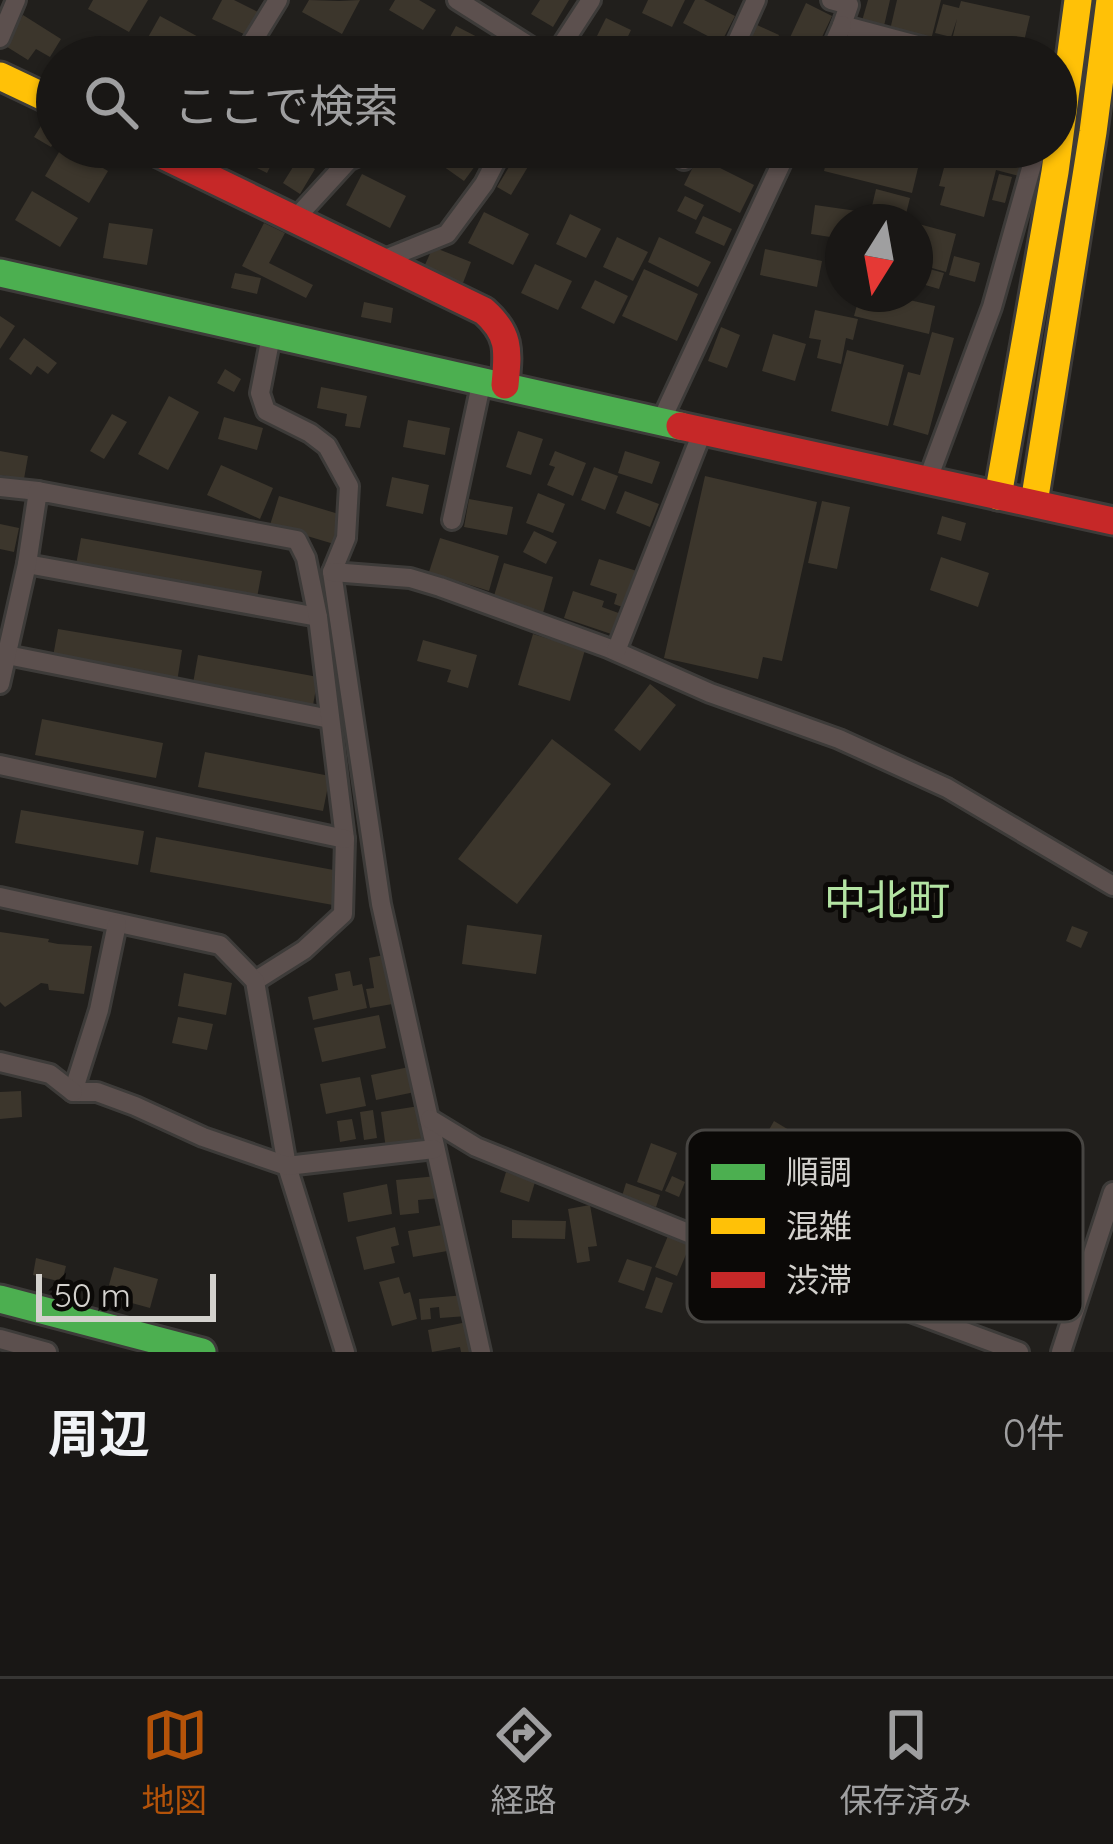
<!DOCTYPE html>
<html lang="ja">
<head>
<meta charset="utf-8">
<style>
	:root { --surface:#191715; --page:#22201e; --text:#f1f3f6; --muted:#9f9fa0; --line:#373634; --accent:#b45309 }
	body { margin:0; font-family:Quicksand,"Noto Sans JP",sans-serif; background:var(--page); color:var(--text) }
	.compass { position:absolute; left:825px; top:204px; width:108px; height:108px; border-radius:50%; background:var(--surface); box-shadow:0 3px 9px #0004; rotate:191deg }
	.scale { position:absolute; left:36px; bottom:30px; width:180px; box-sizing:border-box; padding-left:12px; border:6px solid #d3d1cd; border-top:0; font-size:33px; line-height:42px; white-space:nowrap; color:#d3d1cd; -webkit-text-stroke:9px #0b0907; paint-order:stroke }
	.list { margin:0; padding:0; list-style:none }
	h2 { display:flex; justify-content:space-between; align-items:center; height:156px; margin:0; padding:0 48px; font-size:51px }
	h2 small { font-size:39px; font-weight:400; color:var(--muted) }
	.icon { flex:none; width:66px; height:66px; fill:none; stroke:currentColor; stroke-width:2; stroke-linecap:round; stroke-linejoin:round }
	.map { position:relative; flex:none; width:1113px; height:1352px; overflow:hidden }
	.search { position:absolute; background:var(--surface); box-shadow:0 3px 9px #0004; left:36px; right:36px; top:36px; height:132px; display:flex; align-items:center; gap:30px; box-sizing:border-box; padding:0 42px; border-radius:66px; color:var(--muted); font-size:45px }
	.sheet { height:324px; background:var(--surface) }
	nav { display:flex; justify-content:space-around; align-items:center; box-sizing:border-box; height:168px; border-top:3px solid var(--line); background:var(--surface); font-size:33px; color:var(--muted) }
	nav a { display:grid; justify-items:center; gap:6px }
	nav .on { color:var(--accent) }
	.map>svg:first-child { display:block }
	.building { fill:#3c362c }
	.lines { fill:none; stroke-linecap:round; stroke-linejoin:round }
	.street-casing { stroke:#3d3b39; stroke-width:24 }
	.fast-casing { stroke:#3d3b39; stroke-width:33 }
	.slow-casing { stroke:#3d3b39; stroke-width:33 }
	.jam-casing { stroke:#3d3b39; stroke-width:33 }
	.street { stroke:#5c504e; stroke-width:18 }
	.fast { stroke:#4caf50; stroke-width:27 }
	.slow { stroke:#ffc107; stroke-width:27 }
	.jam { stroke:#c62828; stroke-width:27 }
	.labels { text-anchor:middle; stroke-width:10; stroke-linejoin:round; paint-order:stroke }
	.quarter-label { font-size:42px; fill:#b3e3a3; stroke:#0b0907 }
	.key { fill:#0b0907; stroke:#474542; stroke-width:3 }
	.key-label { font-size:33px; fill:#d3d1cd }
</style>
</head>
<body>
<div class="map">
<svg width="1113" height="1352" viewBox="0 0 1113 1352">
	<rect width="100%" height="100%" fill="#211f1c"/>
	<g class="building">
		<polygon points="93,0 148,0 129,32 88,9"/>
		<polygon points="222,0 234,0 260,13 248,36 212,19"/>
		<polygon points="309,0 339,1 360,0 342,34 302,12"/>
		<polygon points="395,0 419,0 436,10 423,30 389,10"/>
		<polygon points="540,0 569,0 553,27 531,14"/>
		<polygon points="648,0 685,0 672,27 642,13"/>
		<polygon points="695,0 704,0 735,16 721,43 683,23"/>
		<polygon points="868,0 890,0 884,26 862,21"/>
		<polygon points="897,0 941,0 931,40 890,30"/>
		<polygon points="961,1 1030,16 1021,54 952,40 957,19 951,37 935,33 943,4 959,8"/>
		<polygon points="806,3 832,16 813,56 787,44"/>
		<polygon points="23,15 61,39 50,57 36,49 28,60 4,45"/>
		<polygon points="160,16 235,57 153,57 141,50"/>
		<polygon points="606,18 631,30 619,55 594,42"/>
		<polygon points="757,25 779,35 774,46 751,36"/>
		<polygon points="456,26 485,41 477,57 461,57 444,48"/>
		<polygon points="314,37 335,48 331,57 305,56"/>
		<polygon points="863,38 910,57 856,57"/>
		<polygon points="44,121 57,129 57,138 51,147 34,137"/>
		<polygon points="62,147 67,147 108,171 89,203 45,176"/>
		<polygon points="253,147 280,147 267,173 245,162"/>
		<polygon points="442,147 489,147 464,181 433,159"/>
		<polygon points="830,147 923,147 912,193 824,171"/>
		<polygon points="985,147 1027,147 1019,176 996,170 984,217 940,205 945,187 939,186 947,157 980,166"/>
		<polygon points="515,157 529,165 511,195 497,187"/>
		<polygon points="698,157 754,185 740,213 684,185"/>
		<polygon points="298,159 315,169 300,194 283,183"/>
		<polygon points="362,174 406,196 390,228 346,205"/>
		<polygon points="999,174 1012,177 1005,203 992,200"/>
		<polygon points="876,189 910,198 904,222 869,219"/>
		<polygon points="32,191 78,218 60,247 15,220"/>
		<polygon points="685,196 704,205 696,220 677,211"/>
		<polygon points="815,205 857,211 856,222 843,222 843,239 811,234"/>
		<polygon points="484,212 529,234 513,265 468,243"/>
		<polygon points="570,214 601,229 586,258 556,244"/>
		<polygon points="703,216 732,229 724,246 695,233"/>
		<polygon points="109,223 153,229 147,265 103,258"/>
		<polygon points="264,223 285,233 269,263 313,285 306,298 242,266"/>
		<polygon points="915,223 956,234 946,272 925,266 928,255 915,252"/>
		<polygon points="617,237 648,252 633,281 603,267"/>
		<polygon points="659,237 711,262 698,287 648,262"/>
		<polygon points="433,247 471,262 463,283 424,267"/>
		<polygon points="765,249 822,261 817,287 760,275"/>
		<polygon points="954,256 980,263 975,282 949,275"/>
		<polygon points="535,264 572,281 558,310 521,293"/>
		<polygon points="915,265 944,273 939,289 915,282"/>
		<polygon points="644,269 698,294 677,341 622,316"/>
		<polygon points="235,273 261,278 257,294 231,288"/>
		<polygon points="595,280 628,296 614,324 581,308"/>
		<polygon points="860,294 884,294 935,306 929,334 854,316"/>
		<polygon points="364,302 393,308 391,323 361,317"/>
		<polygon points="815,310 858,319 853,340 846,338 841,364 817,358 821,340 809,338"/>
		<polygon points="0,316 15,326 0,349"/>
		<polygon points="721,327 740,335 727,368 708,361"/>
		<polygon points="932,332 954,338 928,435 893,425 908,372 920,375"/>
		<polygon points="773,334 806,344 795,381 762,371"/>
		<polygon points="24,338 57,363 48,374 37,366 31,375 9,359"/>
		<polygon points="847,350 904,365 888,426 831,411"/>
		<polygon points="225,369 241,379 234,392 217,383"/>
		<polygon points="321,387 367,396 360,428 345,426 347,414 317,408"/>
		<polygon points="169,396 199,412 168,470 138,454"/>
		<polygon points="112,414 127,422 104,459 90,451"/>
		<polygon points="224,417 263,428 257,450 218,439"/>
		<polygon points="408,420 450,428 445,455 403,447"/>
		<polygon points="518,431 543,439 531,475 506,467"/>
		<polygon points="0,451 28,456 24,479 0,475"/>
		<polygon points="555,451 586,463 573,496 547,485 555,467 549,465"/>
		<polygon points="625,451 660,462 652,484 618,473"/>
		<polygon points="221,465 273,488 260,519 207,495"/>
		<polygon points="594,467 618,476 605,510 581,500"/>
		<polygon points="705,476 817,502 782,661 763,657 758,679 664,658"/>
		<polygon points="392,477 429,485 423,514 386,506"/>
		<polygon points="625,491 659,504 650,527 616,513"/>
		<polygon points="538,493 565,504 553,533 526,523"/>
		<polygon points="279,496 342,515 334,544 270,525"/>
		<polygon points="469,499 513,507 507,535 464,527"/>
		<polygon points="822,501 850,507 837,569 808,563"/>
		<polygon points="942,516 966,523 961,541 937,534"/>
		<polygon points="0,524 19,528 14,552 0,549"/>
		<polygon points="534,531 557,542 546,564 523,552"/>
		<polygon points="81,538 262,571 256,603 75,570"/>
		<polygon points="440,538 499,556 489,591 429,572"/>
		<polygon points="941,557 989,573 978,607 930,590"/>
		<polygon points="599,559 640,572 628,609 614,604 617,594 590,585"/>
		<polygon points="504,563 553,577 543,613 493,599"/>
		<polygon points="573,591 604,601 602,607 624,615 617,636 564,618"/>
		<polygon points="58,629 182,650 177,682 52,662"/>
		<polygon points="533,634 585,650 570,701 518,685"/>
		<polygon points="423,640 477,655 468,688 447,682 451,670 417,661"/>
		<polygon points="198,655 318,677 312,711 192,689"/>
		<polygon points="650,684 676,705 640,751 614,730"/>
		<polygon points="42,719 163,743 156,778 35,755"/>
		<polygon points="552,739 611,784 517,904 458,859"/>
		<polygon points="205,752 330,776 323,811 198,787"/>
		<polygon points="21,810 144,831 138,865 15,843"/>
		<polygon points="156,837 339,871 333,905 150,872"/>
		<polygon points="923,881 941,885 938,903 919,899"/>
		<polygon points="892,902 910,904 908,919 890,917"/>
		<polygon points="467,925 542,935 536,974 462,964"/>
		<polygon points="1072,926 1088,932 1081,948 1066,941"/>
		<polygon points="0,932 49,939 48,942 58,944 92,946 84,994 49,990 48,984 41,983 5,1007 0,1002"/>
		<polygon points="389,954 398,1003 370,1008 366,989 374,988 369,958"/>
		<polygon points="350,971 353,986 362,984 367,1008 313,1020 308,997 338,990 335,974"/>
		<polygon points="184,973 232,983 226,1015 178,1006"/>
		<polygon points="379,1015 386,1048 322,1062 314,1028"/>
		<polygon points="178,1017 213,1024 207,1050 172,1043"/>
		<polygon points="409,1067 415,1092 376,1100 371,1075"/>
		<polygon points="360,1077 366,1106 326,1114 320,1084"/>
		<polygon points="21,1091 22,1117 0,1119 0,1092"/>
		<polygon points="419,1106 424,1143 386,1149 381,1112"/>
		<polygon points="373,1110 377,1138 364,1140 360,1112"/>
		<polygon points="352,1119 356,1139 340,1142 337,1121"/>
		<polygon points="774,1121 794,1133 784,1148 765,1137"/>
		<polygon points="651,1143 677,1153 662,1191 637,1182"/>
		<polygon points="506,1172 535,1182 529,1202 500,1192"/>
		<polygon points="437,1176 440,1198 418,1200 419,1213 400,1215 396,1180"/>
		<polygon points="672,1176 685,1182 679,1197 665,1191"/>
		<polygon points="626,1183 660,1195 656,1207 622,1196"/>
		<polygon points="387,1184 392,1214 348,1222 343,1193"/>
		<polygon points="590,1205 597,1246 588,1247 590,1261 577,1263 568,1209"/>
		<polygon points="512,1220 566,1221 565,1239 512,1238"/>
		<polygon points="448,1224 453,1250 413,1257 408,1231"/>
		<polygon points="395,1227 399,1245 391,1247 395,1263 364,1270 356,1237"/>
		<polygon points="670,1231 692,1240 677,1276 655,1267"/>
		<polygon points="36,1258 66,1266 62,1282 33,1275"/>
		<polygon points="627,1259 652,1267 644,1291 618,1282"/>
		<polygon points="114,1267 158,1279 150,1308 106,1296"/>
		<polygon points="399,1277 404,1294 410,1292 417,1319 392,1326 379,1282"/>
		<polygon points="656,1277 673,1283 662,1313 645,1308"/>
		<polygon points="465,1295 467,1316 440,1318 439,1307 430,1308 431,1319 421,1320 419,1299"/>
		<polygon points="467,1322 473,1352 461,1352 460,1347 432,1352 428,1330"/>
	</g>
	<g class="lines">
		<g class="street-casing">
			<g id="street">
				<polyline points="457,0 547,57"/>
				<polyline points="831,0 849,5 842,25 962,57"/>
				<polyline points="0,38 16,0"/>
				<polyline points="243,57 278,0"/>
				<polyline points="554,57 591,0"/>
				<polyline points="730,57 756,0"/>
				<polyline points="828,57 842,25"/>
				<polyline points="684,160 690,147"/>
				<polyline points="295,219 348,161 371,150"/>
				<polyline points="380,261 447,234 484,184 503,147"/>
				<polyline points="271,336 260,393 266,411 310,433 327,446 349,486 346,538 332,572 381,904 481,1352"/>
				<polyline points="661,421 789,147"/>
				<polyline points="928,479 992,307 1037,147"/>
				<polyline points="0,487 38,491"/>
				<polyline points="452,520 482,380"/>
				<polyline points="27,564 318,617"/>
				<polyline points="332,572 410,578 440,587 608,648 710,693 839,739 947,788 1113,886"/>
				<polyline points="616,651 703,430"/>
				<polyline points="7,655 330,719"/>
				<polyline points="0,684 27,564 38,491 297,540 306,558 318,617 345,839 343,914 304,950 255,981"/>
				<polyline points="0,765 345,839"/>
				<polyline points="0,897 220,945 255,981 287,1166 345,1352"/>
				<polyline points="117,924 99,1010 73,1092 97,1092 135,1106 203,1137 287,1166 434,1149"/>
				<polyline points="0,1062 50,1074 73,1092"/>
				<polyline points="430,1119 476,1147 708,1241 805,1273 1019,1352"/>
				<polyline points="0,1339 47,1352"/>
				<polyline points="1061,1352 1113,1192"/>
			</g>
		</g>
		<g class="fast-casing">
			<g id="fast">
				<polyline points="0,273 680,426"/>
				<polyline points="0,1299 202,1352"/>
			</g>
		</g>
		<g class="slow-casing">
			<g id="slow">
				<polyline points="0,76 57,103"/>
				<polyline points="998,496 1055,172 1078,0"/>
				<polyline points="1034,503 1093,132 1110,0"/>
			</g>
		</g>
		<g class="jam-casing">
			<g id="jam">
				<path d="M146 147 484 311C511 335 508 352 505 385"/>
				<polyline points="680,426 1113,521"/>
			</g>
		</g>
		<use href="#street" class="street"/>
		<use href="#fast" class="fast"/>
		<use href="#slow" class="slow"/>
		<use href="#jam" class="jam"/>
	</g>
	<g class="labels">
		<g class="quarter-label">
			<text x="887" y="915">中北町</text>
		</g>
	</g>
	<rect x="687" y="1130" width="396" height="192" rx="18" class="key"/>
	<rect x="711" y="1164" width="54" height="16" fill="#4caf50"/>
	<rect x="711" y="1218" width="54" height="16" fill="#ffc107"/>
	<rect x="711" y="1272" width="54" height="16" fill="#c62828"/>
	<g class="key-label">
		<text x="786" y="1184">順調</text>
		<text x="786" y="1238">混雑</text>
		<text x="786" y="1292">渋滞</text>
	</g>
</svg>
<svg class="compass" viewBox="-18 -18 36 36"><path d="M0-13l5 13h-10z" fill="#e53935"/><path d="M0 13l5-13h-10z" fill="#9f9fa0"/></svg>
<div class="scale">50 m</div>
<div class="search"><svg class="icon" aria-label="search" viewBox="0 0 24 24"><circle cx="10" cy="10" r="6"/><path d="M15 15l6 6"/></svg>ここで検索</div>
</div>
<section class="sheet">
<h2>周辺<small>0件</small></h2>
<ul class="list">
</ul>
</section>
<nav>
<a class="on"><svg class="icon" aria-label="map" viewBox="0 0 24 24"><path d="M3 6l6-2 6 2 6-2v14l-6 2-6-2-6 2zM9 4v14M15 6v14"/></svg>地図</a>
<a><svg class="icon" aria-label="directions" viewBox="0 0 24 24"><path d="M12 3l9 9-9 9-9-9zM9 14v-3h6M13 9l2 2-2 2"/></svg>経路</a>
<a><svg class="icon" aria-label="saved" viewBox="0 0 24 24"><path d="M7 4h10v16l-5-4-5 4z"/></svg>保存済み</a>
</nav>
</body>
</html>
